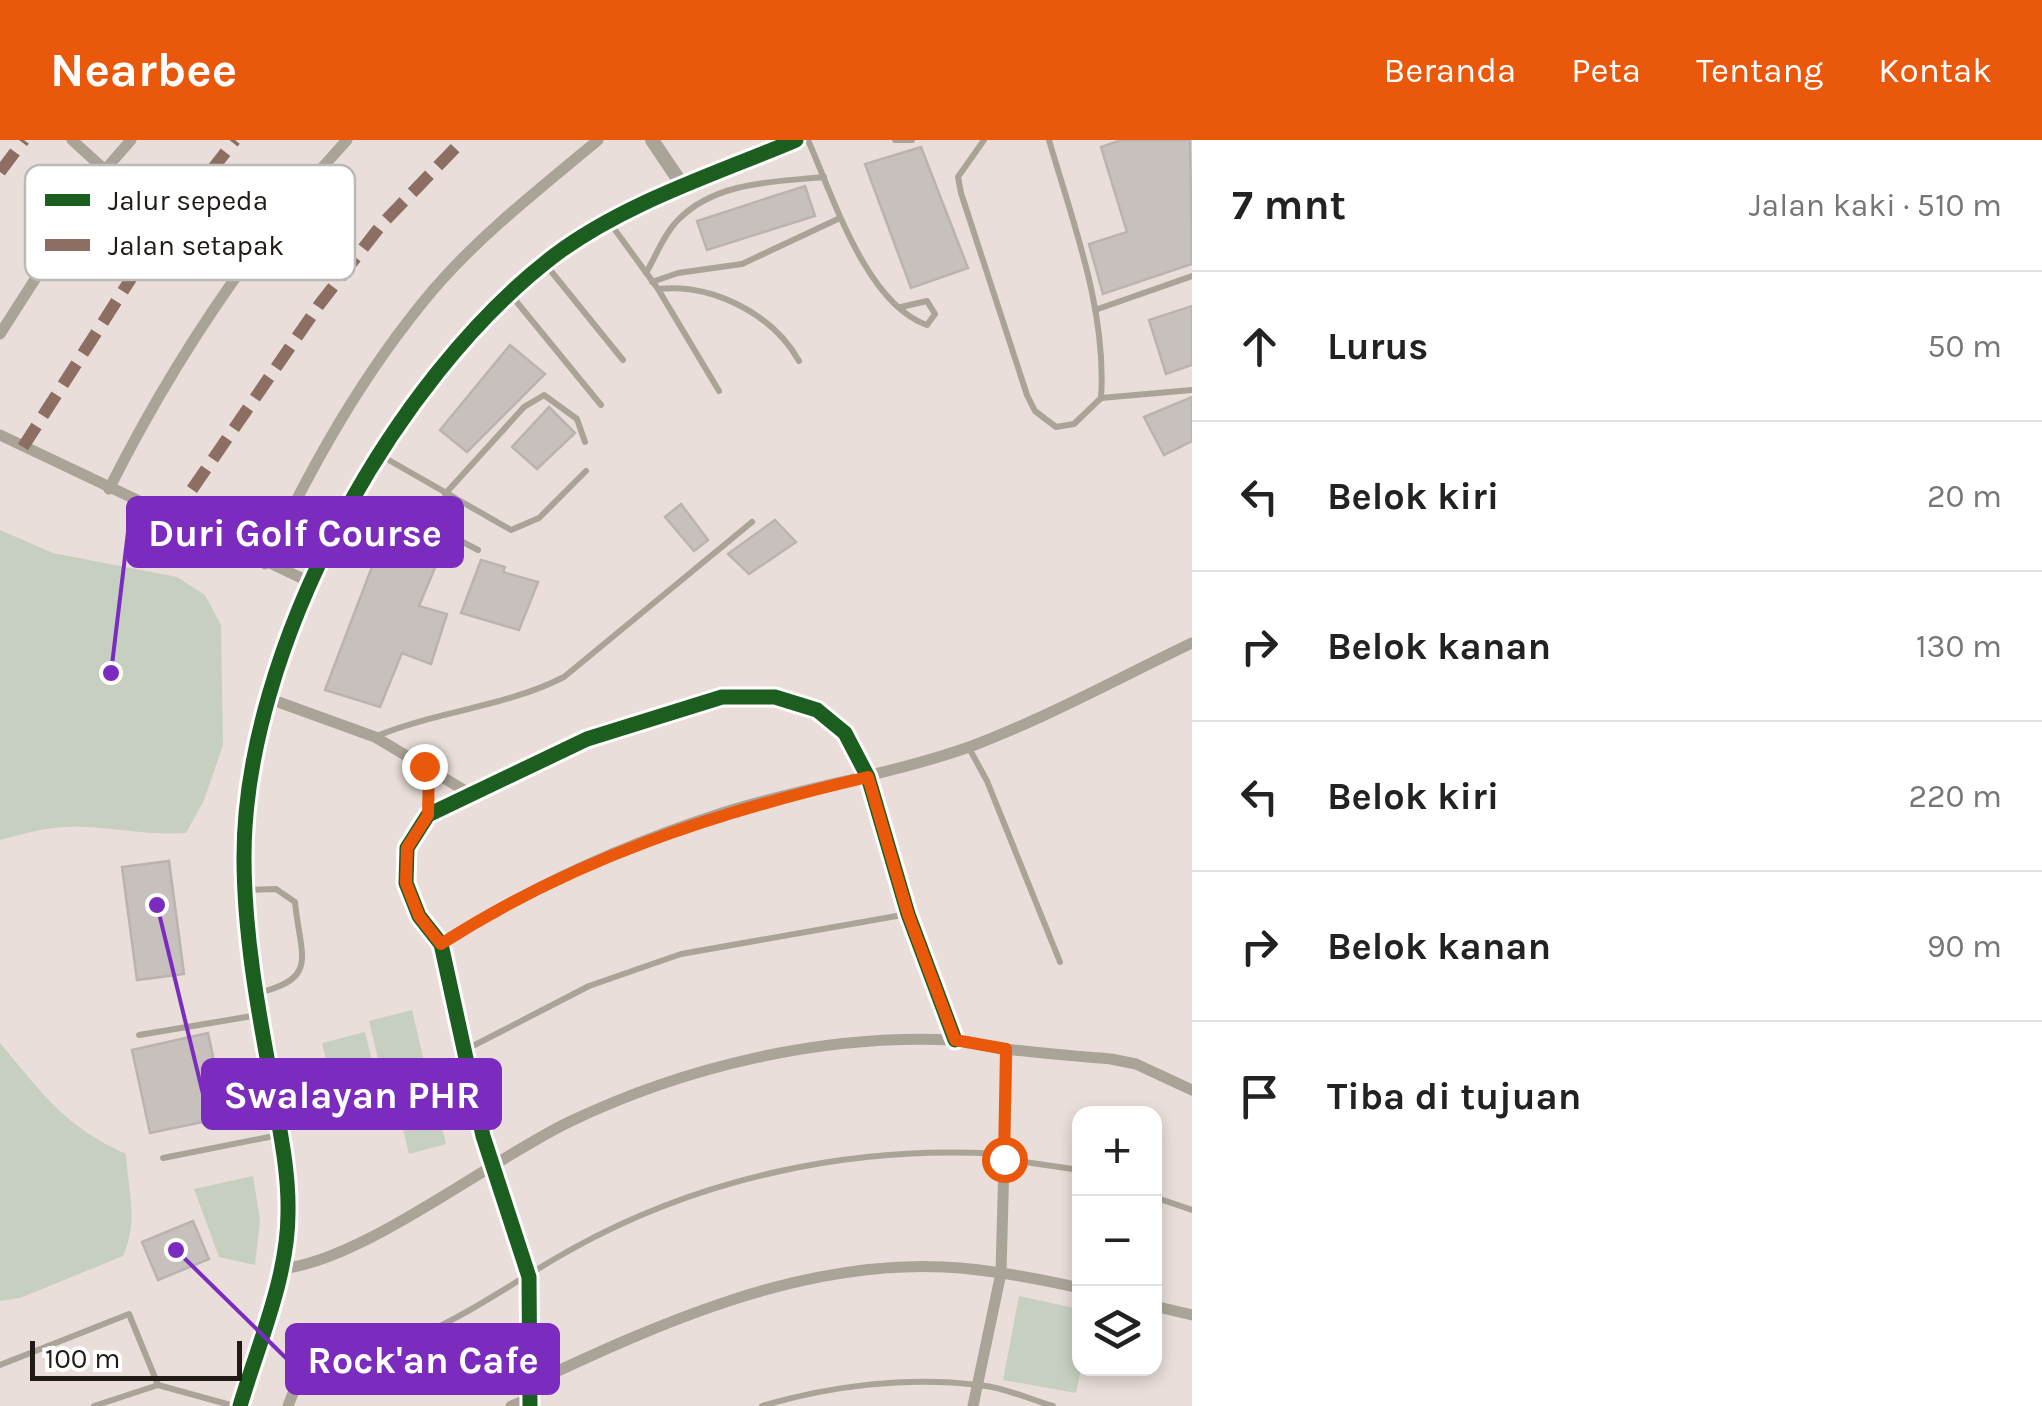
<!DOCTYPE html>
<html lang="id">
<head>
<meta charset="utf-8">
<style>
	:root { --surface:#fff; --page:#f2f2f2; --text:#222; --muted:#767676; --line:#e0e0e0; --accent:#ea580c }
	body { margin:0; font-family:Karla,sans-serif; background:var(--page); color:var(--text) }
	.controls { position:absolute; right:30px; bottom:30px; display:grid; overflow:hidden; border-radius:20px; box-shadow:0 5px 15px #0003 }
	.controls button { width:90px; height:90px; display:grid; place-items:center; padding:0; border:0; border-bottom:2px solid var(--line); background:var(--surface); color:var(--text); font:50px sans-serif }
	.scale { position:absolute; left:30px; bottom:25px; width:212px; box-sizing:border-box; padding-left:10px; border:5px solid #211a17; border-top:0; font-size:28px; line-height:35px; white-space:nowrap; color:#211a17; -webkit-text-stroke:8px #fff; paint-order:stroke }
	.stop { position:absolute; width:30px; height:30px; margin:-22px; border:8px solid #ea580c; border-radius:50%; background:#fff }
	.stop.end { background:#ea580c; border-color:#fff; box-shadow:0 2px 10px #0008 }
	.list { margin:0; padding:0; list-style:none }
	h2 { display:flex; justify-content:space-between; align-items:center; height:130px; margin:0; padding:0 40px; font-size:42px }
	h2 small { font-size:32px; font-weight:400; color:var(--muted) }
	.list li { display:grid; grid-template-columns:65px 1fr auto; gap:30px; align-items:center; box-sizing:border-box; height:150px; padding:0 40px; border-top:2px solid var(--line) }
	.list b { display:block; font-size:38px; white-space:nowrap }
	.list em { font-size:32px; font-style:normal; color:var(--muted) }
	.icon { flex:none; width:55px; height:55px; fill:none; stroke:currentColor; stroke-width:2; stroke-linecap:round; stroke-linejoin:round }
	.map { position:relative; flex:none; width:1192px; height:1266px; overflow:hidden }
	header { display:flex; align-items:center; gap:60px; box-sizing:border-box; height:140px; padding:0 50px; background:var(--accent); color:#fff }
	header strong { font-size:48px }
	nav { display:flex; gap:55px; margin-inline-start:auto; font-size:35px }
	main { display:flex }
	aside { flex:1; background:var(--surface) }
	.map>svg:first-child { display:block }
	.green { fill:#c7d0c0 }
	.building { fill:#c8c0bc; stroke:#bbb3af; stroke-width:2.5 }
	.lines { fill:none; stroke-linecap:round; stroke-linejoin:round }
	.service { stroke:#aaa498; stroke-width:6 }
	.minor { stroke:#aaa498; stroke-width:11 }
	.tertiary { stroke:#aaa498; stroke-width:14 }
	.quiet { stroke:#8d6e63; stroke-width:12; stroke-dasharray:25 12; stroke-linecap:butt }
	.cycleway-casing { stroke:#fff; stroke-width:21 }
	.cycleway { stroke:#1b5e20; stroke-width:15 }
	.route { stroke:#ea580c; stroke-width:12 }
	.key { fill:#fff; stroke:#bcbab9; stroke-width:2.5 }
	.key-label { font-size:28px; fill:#211a17 }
	.leader { fill:none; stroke:#7b2cbf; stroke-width:4 }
	.callout-dot { fill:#7b2cbf; stroke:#fff; stroke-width:4 }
	.callout { fill:#7b2cbf; stroke:#7b2cbf; stroke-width:4 }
	.callout-label { font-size:38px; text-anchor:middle; font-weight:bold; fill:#fff }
</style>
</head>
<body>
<header>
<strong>Nearbee</strong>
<nav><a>Beranda</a><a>Peta</a><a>Tentang</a><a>Kontak</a></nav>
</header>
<main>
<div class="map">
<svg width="1192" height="1266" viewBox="0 0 1192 1266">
	<rect width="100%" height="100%" fill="#e9ded9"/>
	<g class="green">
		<path d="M0 390 53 413 177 437 205 455 221 485 223 605 204 660 186 693C146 695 123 689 85 687 56 685 28 692 0 700Z"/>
		<polygon points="412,870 427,934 384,944 369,881"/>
		<polygon points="365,892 381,959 338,969 322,903"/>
		<path d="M0 903C42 953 65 987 126 1014 128 1052 139 1080 123 1116L20 1158 0 1161Z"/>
		<polygon points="432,943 446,1004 409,1014 394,952"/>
		<polygon points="253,1036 260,1080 255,1125 219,1117 194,1049"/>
		<polygon points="1019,1156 1079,1169 1081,1229 1076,1253 1003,1240"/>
	</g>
	<g class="building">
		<polygon points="1121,0 1190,0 1192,124 1103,154 1089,104 1127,92 1101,7"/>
		<polygon points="921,7 968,128 911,148 865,24"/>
		<polygon points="805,46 815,76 707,110 697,81"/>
		<polygon points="1192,166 1192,225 1166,234 1149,180"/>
		<polygon points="510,205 545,234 467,312 440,290"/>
		<polygon points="1192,257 1192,301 1164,315 1144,277"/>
		<polygon points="549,267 575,293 537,329 512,307"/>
		<polygon points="681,364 708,400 694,411 665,377"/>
		<polygon points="775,380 796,402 749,434 728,414"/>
		<polygon points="386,390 442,411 419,466 447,474 431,524 402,513 380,567 325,550"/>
		<polygon points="481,420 505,427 503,432 538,442 519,490 461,473"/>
		<polygon points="169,721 184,834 137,840 122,727"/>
		<polygon points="208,893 226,977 150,993 132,910"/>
		<polygon points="193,1081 209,1119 158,1140 142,1102"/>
	</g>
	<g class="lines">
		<g class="service">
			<path d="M808 0C832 54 866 164 927 185L935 174 927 161 901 167"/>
			<polyline points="895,0 912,0"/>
			<path d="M984 0 958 37 961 53 1027 255 1035 271 1056 287 1074 284 1101 258C1107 171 1073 83 1049 0"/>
			<polyline points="610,83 658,149 719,251"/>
			<polyline points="546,125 623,220"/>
			<path d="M646 133C656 116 664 94 678 80 716 41 775 42 824 37"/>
			<polyline points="652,142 678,133 742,124 840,78"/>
			<path d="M658 149C711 143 772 173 799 221"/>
			<polyline points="511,155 601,265"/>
			<polyline points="1095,170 1192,136"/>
			<polyline points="1101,258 1192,250"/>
			<polyline points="380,315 511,390 539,378 586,331"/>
			<polyline points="445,354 524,267 544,255 577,279 585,302"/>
			<polyline points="353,363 400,383 423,381 478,410"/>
			<path d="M377 596C438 571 505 567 564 537L752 382"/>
			<polyline points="969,608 987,641 1060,822"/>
			<path d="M247 750 276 749 295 762C300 816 320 838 258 853"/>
			<polyline points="139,895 258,875"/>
			<polyline points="465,910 589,846 681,814 908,774"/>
			<polyline points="163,1018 279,995"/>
			<polyline points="1154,1057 1192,1070"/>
			<path d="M315 1218C343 1208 377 1213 405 1202 465 1178 516 1140 572 1109 700 1038 852 1005 998 1014L1004 1019 1080 1030"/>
			<polyline points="0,1225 129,1174 158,1245"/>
			<polyline points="94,1266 158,1245 234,1266"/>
			<path d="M762 1266C829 1246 908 1236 978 1245 1003 1247 1029 1259 1053 1266"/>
		</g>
		<g class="minor">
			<polyline points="72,0 105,30"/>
			<polyline points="0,194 105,30 131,0"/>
			<polyline points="0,295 312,443"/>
			<path d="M109 349C173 222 250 105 347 0"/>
			<path d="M265 424C311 326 363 233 433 150 481 94 542 47 598 0"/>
			<polyline points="270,559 375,597 469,653"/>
			<polyline points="428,675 429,630"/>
			<path d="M441 804C528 748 623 705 722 673 804 647 891 635 972 606 1048 577 1119 538 1192 503"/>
			<path d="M280 1129C361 1122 490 1020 569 982 686 926 823 894 953 900 970 901 988 907 1005 909 1040 913 1076 916 1111 919L1136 924 1192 950"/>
			<polyline points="1154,1166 1192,1175"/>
			<path d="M530 1244C658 1184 799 1120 944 1127 989 1129 1035 1138 1080 1148"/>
			<polyline points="288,1266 302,1230 314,1219"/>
			<polyline points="511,1266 531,1258"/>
			<polyline points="530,1266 529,1137 483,996 441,804 419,776 406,743 407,708 428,675 587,599 722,557 775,557 817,570 845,593 868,637 908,774 955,900"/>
			<polyline points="973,1266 1001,1133 1007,909"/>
		</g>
		<g class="tertiary">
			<polyline points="652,0 683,46"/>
			<path d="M240 1266C258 1205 288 1137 288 1073 289 1030 279 987 272 945 258 870 244 793 244 717 244 510 392 239 555 115 626 62 716 34 796 0"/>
		</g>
		<g class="quiet">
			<polyline points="0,32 24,0"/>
			<polyline points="23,307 148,112 235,0"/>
			<polyline points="171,380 319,165 382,84 463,0"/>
		</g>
		<g class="cycleway-casing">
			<g id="cycleway">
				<path d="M240 1266C258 1205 288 1137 288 1073 289 1030 279 987 272 945 258 870 244 793 244 717 244 510 392 239 555 115 626 62 716 34 796 0"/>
				<polyline points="530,1266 529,1137 483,996 441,804 419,776 406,743 407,708 428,675 587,599 722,557 775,557 817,570 845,593 868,637 908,774 955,900"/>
			</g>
		</g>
		<use href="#cycleway" class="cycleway"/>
	</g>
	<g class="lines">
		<path class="route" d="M424 626 429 630 428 675 407 708 406 743 419 776 441 804C573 719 716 672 868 637L908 774 955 900 1006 909 1004 1019"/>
	</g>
	<rect x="25" y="25" width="330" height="115" rx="15" class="key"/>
	<rect x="45" y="54" width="45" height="12" fill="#1b5e20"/>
	<rect x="45" y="99" width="45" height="12" fill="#8d6e63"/>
	<g class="key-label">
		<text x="108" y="70">Jalur sepeda</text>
		<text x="108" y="115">Jalan setapak</text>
	</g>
	<path class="leader" d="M111 533L128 392M157 765L203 954M176 1110L287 1219"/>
	<g class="callout-dot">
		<circle cx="111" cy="533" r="10"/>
		<circle cx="157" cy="765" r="10"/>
		<circle cx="176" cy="1110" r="10"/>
	</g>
	<g class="callout">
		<rect x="128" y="358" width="334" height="68" rx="10"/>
		<rect x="203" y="920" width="297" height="68" rx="10"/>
		<rect x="287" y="1185" width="271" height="68" rx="10"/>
	</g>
	<g class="callout-label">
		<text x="295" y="406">Duri Golf Course</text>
		<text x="352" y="968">Swalayan PHR</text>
		<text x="423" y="1233">Rock'an Cafe</text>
	</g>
</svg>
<div class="controls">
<button>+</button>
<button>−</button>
<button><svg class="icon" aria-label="layers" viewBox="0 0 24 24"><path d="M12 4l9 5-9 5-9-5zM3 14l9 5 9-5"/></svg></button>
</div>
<div class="scale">100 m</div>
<div class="stop" style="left:1004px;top:1019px"></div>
<div class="stop end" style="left:424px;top:626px"></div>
</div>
<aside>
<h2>7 mnt<small>Jalan kaki · 510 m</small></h2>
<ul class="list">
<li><svg class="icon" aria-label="ahead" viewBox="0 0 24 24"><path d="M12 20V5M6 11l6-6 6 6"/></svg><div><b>Lurus</b></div><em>50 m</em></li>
<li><svg class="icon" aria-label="left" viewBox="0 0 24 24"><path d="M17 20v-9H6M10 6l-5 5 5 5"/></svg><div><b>Belok kiri</b></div><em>20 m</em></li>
<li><svg class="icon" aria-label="right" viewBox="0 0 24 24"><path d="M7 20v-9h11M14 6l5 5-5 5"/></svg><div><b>Belok kanan</b></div><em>130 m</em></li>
<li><svg class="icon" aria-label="left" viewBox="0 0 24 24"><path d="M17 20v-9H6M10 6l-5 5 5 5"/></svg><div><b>Belok kiri</b></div><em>220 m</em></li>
<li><svg class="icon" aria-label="right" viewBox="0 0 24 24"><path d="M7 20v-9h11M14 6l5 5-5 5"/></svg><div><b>Belok kanan</b></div><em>90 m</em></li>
<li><svg class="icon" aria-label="arrive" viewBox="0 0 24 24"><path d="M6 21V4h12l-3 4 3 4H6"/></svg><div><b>Tiba di tujuan</b></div></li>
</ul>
</aside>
</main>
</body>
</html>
